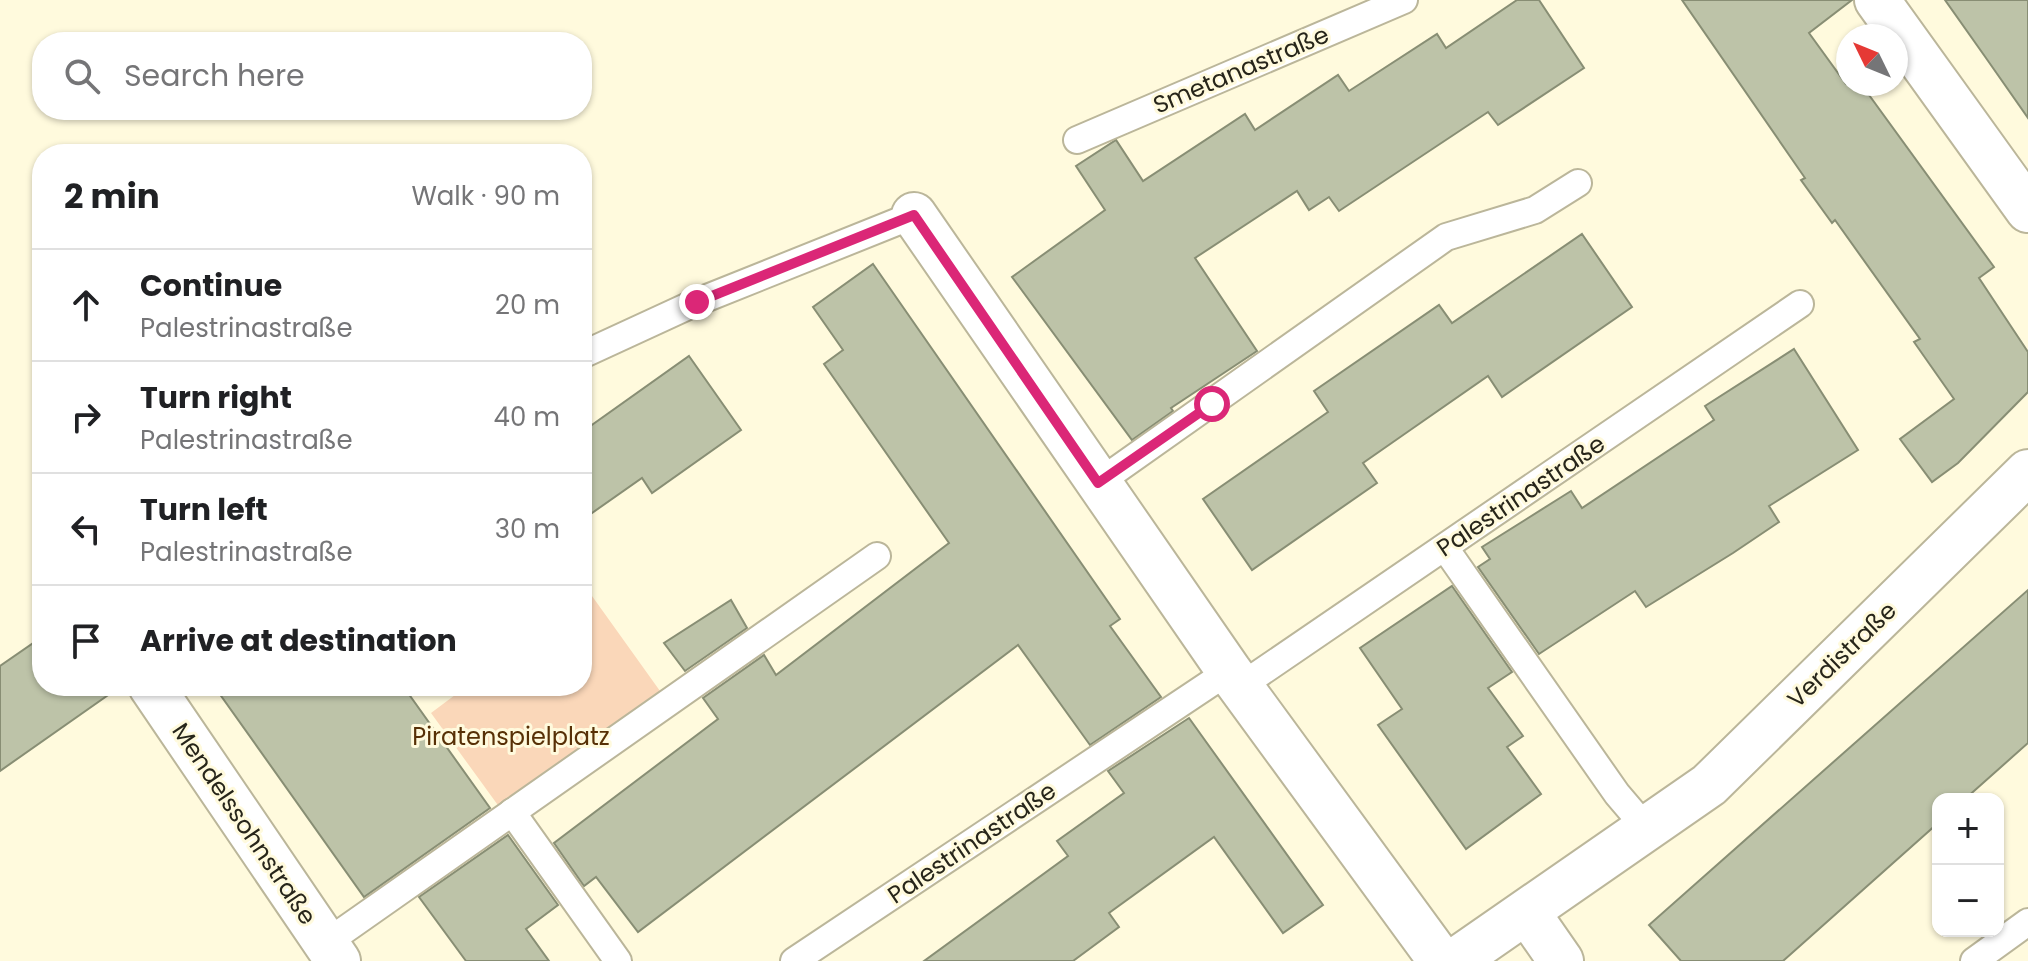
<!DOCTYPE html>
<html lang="en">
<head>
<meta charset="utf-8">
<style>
	:root { --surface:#fff; --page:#f6f6f6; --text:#202124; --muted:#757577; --line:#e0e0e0 }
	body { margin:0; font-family:Poppins,sans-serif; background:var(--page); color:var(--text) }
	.controls { position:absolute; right:24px; bottom:24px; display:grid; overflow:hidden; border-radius:16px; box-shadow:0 2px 6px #0004 }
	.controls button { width:72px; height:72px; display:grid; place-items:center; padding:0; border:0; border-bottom:2px solid var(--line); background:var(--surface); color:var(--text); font:40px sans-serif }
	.compass { position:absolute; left:1836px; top:24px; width:72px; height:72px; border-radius:50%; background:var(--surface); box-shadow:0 2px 6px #0004; rotate:313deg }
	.stop { position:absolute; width:24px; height:24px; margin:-18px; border:6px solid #db2777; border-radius:50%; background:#fff }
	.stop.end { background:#db2777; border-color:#fff; box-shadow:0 2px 8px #0008 }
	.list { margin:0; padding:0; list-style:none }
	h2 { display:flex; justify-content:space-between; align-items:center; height:104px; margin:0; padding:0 32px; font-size:34px }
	h2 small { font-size:26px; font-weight:400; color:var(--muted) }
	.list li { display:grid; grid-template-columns:52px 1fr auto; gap:24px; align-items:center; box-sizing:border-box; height:112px; padding:0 32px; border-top:2px solid var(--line) }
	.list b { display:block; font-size:30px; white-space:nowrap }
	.list p { margin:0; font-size:26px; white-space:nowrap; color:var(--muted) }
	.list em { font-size:26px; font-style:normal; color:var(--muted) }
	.icon { flex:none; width:44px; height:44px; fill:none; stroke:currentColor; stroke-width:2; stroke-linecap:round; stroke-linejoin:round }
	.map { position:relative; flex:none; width:2028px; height:961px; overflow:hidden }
	.search { position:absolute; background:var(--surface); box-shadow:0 2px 6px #0004; left:32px; top:32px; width:560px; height:88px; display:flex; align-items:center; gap:20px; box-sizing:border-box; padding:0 28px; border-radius:32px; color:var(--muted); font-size:30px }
	.panel { position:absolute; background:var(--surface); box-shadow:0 2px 6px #0004; left:32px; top:144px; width:560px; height:552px; border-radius:32px }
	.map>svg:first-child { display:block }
	.green { fill:#fad7b9 }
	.building { fill:#bdc3a8; stroke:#888e74; stroke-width:2 }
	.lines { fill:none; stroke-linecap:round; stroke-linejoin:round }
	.service-casing { stroke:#bbb69a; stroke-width:30 }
	.minor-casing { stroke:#bbb69a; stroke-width:48 }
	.service { stroke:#fff; stroke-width:26 }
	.minor { stroke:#fff; stroke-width:44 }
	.route { stroke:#db2777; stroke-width:10 }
	.labels { text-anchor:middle; stroke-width:6; stroke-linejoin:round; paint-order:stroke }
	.street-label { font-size:24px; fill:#27251a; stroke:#fffadd }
	.park-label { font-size:24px; fill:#573006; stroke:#fffadd }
</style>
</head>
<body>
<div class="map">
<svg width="2028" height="961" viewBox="0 0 2028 961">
	<rect width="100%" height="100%" fill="#fffadd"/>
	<polygon class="green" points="592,596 660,691 500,808 431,713 467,686 582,686 582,603"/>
	<g class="building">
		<polygon points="1517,0 1539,0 1584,68 1498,125 1488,112 1339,211 1329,197 1309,210 1297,191 1195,258 1257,351 1171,408 1173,411 1132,440 1012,277 1105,210 1076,166 1116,140 1143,181 1245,114 1255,130 1338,75 1349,91 1437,34 1446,48"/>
		<polygon points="1682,0 1852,0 1809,33 1846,84 1861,84 1994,267 1979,278 2028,352 2028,392 1958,463 1932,482 1900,439 1954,399 1914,342 1920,339 1835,220 1832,223 1801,180 1805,178"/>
		<polygon points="1945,0 2028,0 2028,118 1986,58"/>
		<polygon points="1582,234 1632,307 1502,397 1488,376 1406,433 1363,463 1377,483 1252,570 1203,499 1328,412 1314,391 1439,305 1452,323"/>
		<polygon points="873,264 1120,619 1110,626 1161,697 1090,745 1018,645 638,932 596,877 584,886 554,843 718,719 703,698 764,655 776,675 949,543 824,364 843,350 813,307"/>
		<polygon points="1794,349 1858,450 1769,506 1779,522 1733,553 1646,607 1635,591 1539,654 1478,567 1490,559 1482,547 1571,491 1582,508 1714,420 1705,406"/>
		<polygon points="689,356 741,430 652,493 642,478 582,520 582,432"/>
		<polygon points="1452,586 1512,672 1488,688 1523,736 1507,747 1541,794 1466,849 1378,725 1402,709 1360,648"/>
		<polygon points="2028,590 2028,743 1965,799 1938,799 1938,823 1783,961 1681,961 1649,925"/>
		<polygon points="731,600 747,628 685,671 664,643"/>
		<polygon points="42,637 42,686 121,686 0,771 0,666"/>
		<polygon points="214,686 403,686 490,808 364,897"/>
		<polygon points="1189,718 1323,905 1283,933 1214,837 1109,913 1119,927 1073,961 924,961 1068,856 1057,841 1124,793 1108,771"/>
		<polygon points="508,835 558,905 526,929 549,961 466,961 419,897"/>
	</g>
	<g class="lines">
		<g class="service-casing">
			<g id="service">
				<polyline points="1077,140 1404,0"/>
				<polyline points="582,355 697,302 914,215"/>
				<polyline points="1098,483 1446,237 1535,210 1578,183"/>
				<polyline points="1445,548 1617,794 1646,828"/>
				<polyline points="1241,686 1800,304"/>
				<polyline points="512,812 618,961"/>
				<polyline points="326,943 877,556"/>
				<polyline points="794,961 1229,671"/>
				<polyline points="1974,961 2028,922"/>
			</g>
		</g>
		<g class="minor-casing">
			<g id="minor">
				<polyline points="1877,0 2028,210"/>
				<polyline points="914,215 1229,671 1441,961"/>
				<polyline points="151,686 338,961"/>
				<polyline points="1527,912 1561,961"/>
				<polyline points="1455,961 1709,785 2028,472"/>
			</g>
		</g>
		<use href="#service" class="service"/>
		<use href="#minor" class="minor"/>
	</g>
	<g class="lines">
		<polyline class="route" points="697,302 914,215 1098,483 1212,404"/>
	</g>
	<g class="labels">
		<g class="street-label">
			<text transform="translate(1241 70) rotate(-23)" y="8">Smetanastraße</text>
			<text transform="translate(1521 496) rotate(-34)" y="8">Palestrinastraße</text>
			<text transform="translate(1842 655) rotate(-44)" y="8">Verdistraße</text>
			<text transform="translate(244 824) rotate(56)" y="8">Mendelssohnstraße</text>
			<text transform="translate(972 843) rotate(-34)" y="8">Palestrinastraße</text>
		</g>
		<g class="park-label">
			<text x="511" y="745">Piratenspielplatz</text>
		</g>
	</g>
</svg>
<div class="controls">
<button>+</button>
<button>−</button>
</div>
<svg class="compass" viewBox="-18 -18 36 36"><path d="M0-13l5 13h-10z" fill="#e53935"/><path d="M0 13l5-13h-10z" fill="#757577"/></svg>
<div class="stop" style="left:1212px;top:404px"></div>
<div class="stop end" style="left:697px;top:302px"></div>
<div class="search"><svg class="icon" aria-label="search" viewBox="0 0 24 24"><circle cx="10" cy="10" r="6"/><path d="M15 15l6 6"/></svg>Search here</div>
<section class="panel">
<h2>2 min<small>Walk · 90 m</small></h2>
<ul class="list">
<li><svg class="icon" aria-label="ahead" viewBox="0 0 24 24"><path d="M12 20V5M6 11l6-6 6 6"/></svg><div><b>Continue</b><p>Palestrinastraße</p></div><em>20 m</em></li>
<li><svg class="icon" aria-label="right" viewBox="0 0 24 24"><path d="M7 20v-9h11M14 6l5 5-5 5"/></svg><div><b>Turn right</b><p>Palestrinastraße</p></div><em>40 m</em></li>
<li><svg class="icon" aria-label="left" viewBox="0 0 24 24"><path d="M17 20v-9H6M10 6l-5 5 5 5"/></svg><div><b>Turn left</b><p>Palestrinastraße</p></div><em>30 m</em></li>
<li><svg class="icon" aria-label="arrive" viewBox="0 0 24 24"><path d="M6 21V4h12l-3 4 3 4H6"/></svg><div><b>Arrive at destination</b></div></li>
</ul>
</section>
</div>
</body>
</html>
